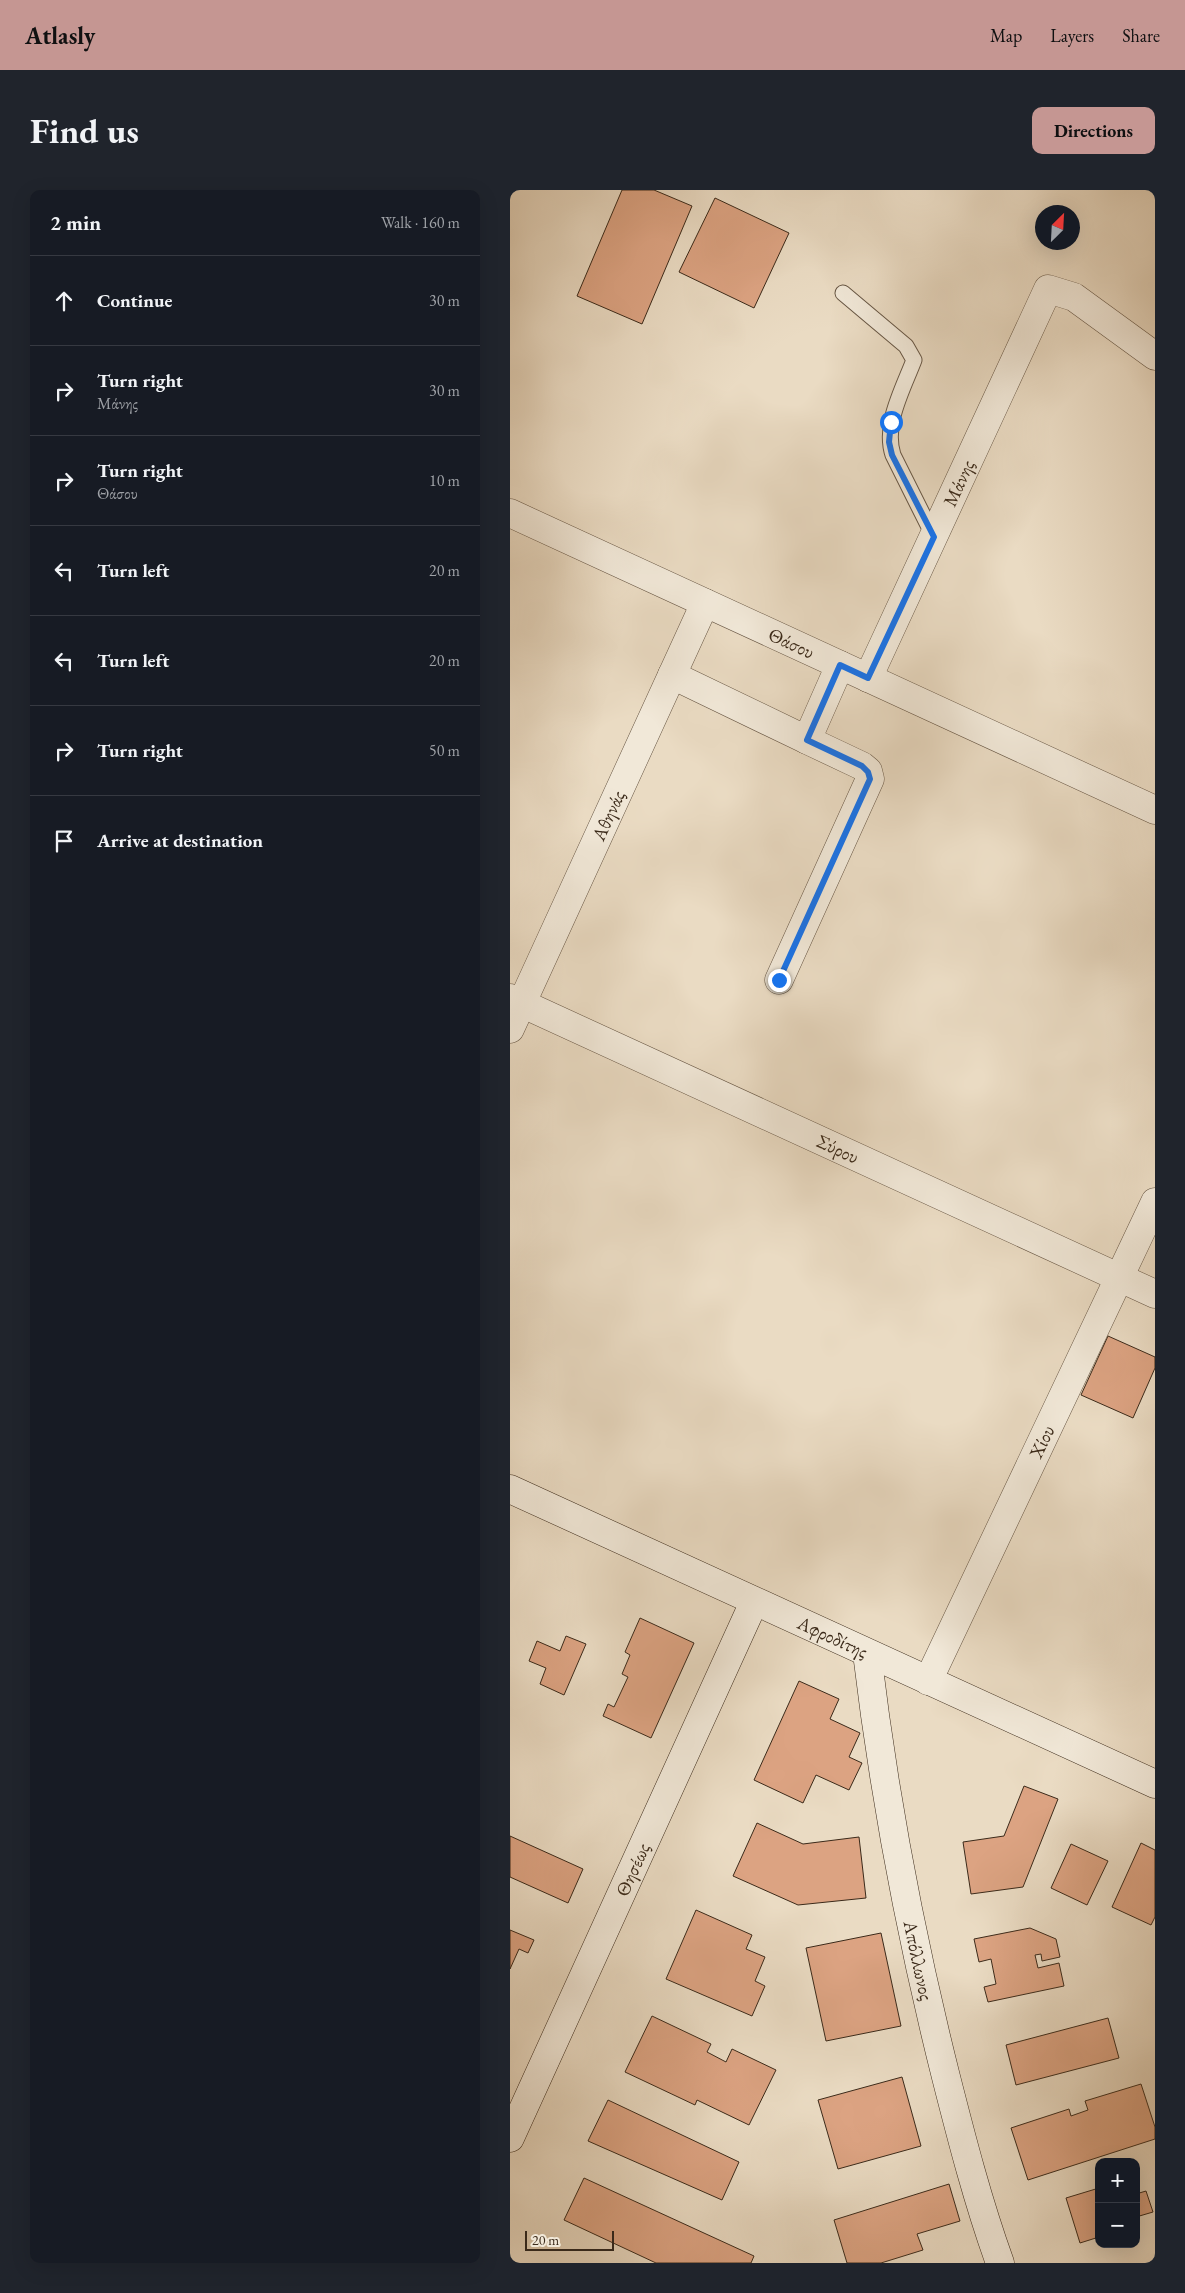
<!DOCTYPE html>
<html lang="en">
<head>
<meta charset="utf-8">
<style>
	:root { --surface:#171b24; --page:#20242c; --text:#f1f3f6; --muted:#9ea1a6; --line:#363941; --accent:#c59692 }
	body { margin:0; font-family:"EB Garamond",serif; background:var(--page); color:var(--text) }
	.controls { position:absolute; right:15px; bottom:15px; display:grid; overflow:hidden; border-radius:10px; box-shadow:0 5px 20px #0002 }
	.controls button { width:45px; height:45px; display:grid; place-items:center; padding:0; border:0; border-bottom:1px solid var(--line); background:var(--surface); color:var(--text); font:25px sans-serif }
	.compass { position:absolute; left:525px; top:15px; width:45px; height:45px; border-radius:50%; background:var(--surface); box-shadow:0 5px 20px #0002; rotate:24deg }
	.scale { position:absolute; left:15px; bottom:12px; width:89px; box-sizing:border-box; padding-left:5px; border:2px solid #3b2a1a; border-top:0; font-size:14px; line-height:18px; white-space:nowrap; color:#3b2a1a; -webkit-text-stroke:4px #f1e8d8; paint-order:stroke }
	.stop { position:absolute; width:15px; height:15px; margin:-11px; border:4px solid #1a73e8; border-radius:50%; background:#fff }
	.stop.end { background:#1a73e8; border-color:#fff; box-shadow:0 1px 5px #0008 }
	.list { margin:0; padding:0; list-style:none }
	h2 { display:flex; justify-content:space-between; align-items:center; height:65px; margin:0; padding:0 20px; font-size:21px }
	h2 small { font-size:16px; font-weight:400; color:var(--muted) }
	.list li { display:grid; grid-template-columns:32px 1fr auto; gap:15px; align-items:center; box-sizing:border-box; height:90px; padding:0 20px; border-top:1px solid var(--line) }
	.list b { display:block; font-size:19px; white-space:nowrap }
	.list p { margin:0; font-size:16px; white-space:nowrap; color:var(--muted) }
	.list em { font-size:16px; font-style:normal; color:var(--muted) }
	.icon { flex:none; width:28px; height:28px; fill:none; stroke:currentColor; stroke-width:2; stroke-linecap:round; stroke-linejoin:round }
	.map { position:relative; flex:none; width:645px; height:2073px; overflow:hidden; border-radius:10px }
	header { display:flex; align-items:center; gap:30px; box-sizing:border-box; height:70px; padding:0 25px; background:var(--accent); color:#111 }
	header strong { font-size:24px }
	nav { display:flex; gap:28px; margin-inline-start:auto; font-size:18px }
	.intro { display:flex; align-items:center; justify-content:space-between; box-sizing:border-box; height:120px; padding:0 30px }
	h1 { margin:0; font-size:35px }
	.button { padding:12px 22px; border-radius:10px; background:var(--accent); color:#111; font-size:18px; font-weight:700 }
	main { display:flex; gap:30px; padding:0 30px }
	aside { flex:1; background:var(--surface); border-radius:10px; box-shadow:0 5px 20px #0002 }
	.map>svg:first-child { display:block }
	.building { fill:#dca382; stroke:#3b2a1a }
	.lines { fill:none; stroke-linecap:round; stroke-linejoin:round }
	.lane-casing { stroke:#675644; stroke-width:17 }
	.street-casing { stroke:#675644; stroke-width:29 }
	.secondary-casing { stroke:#3b2a1a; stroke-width:29 }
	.lane { stroke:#f1e8d8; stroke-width:15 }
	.street { stroke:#f1e8d8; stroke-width:28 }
	.secondary { stroke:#f1e8d8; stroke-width:28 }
	.route { stroke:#1a73e8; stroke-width:6 }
	.labels { text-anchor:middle; stroke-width:4; stroke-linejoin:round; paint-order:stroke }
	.street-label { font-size:19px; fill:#3b2a1a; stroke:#f1e8d8 }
</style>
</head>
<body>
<header>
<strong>Atlasly</strong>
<nav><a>Map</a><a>Layers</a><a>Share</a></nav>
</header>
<div class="intro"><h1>Find us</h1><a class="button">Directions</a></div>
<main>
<aside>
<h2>2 min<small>Walk · 160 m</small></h2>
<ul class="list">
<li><svg class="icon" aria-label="ahead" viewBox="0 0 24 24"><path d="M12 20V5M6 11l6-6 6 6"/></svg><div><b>Continue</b></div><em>30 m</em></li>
<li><svg class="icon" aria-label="right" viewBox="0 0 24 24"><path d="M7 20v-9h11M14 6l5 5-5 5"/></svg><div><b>Turn right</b><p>Μάνης</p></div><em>30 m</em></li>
<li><svg class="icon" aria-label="right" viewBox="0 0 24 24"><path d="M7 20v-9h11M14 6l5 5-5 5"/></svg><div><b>Turn right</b><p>Θάσου</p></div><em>10 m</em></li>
<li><svg class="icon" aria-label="left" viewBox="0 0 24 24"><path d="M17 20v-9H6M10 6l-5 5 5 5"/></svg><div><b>Turn left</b></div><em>20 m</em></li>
<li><svg class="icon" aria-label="left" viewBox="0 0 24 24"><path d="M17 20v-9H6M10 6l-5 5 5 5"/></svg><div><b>Turn left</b></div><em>20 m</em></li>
<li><svg class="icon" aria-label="right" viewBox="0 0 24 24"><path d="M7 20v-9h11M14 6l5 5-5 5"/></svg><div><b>Turn right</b></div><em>50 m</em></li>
<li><svg class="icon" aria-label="arrive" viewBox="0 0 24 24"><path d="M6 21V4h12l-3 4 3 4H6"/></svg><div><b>Arrive at destination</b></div></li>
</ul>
</aside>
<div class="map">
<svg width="645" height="2073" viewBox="0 0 645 2073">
	<rect width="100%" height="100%" fill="#eadbc3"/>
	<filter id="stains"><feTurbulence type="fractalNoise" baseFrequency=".004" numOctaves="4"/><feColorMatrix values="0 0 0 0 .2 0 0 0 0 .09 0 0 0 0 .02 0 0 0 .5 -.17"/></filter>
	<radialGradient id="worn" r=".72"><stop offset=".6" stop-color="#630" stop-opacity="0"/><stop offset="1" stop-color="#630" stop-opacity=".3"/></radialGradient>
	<g class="building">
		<polygon points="112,0 144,0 182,16 132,134 67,106"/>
		<polygon points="205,8 279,43 244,118 169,82"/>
		<polygon points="598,1146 645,1167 645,1178 623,1228 571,1205"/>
		<polygon points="130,1428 184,1453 141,1548 93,1526 98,1514 104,1517 118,1487 112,1484 120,1465 115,1462"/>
		<polygon points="56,1446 76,1454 54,1505 30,1494 36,1478 19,1471 27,1451 50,1461"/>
		<polygon points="289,1491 329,1509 320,1529 350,1543 339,1567 352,1573 339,1600 306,1585 293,1613 244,1590"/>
		<polygon points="514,1596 548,1609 513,1697 461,1704 453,1652 494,1646"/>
		<polygon points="247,1633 293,1654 349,1647 356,1708 288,1715 223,1686"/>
		<polygon points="0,1646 73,1679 58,1713 0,1687"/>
		<polygon points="631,1653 645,1660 645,1727 641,1735 602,1717"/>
		<polygon points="561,1654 598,1671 577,1715 541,1698"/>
		<polygon points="186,1720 242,1745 236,1759 255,1767 245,1791 255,1796 242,1826 156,1789"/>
		<polygon points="520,1738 546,1749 550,1767 532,1771 531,1764 525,1765 528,1778 549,1773 554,1796 478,1812 474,1797 486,1794 481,1769 469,1772 464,1749"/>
		<polygon points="0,1740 24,1750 18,1763 9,1759 0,1779"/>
		<polygon points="371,1743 391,1836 316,1851 296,1758"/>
		<polygon points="142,1826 201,1854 197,1862 216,1872 222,1859 266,1880 239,1935 187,1910 185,1915 115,1882"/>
		<polygon points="598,1828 609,1868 506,1895 496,1855"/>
		<polygon points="392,1887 411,1956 328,1979 308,1910"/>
		<polygon points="631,1894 645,1937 645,1949 518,1990 501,1938 559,1919 561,1926 578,1920 575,1911"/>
		<polygon points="98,1910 229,1972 212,2010 78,1951"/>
		<polygon points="74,1988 244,2066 241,2073 146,2073 54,2030"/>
		<polygon points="439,1994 450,2031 407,2044 413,2060 371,2073 337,2073 324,2030"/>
		<polygon points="589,1998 589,2047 570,2053 556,2008"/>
		<polygon points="636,2001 643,2022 626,2027 626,2004"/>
	</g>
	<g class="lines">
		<g class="lane-casing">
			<path id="lane" d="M333 103 396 156 404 170C393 199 373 234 383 265L424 347"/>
		</g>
		<g class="street-casing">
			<g id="street">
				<path id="s1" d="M0 323 645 620"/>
				<polyline points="162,485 297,550 330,475"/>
				<path id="s2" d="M358 488 538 99 564 107 645 166"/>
				<polyline points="269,790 360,589 358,581 352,576 297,550"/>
				<path id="s3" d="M0 808 645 1104"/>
				<path id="s4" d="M0 839 195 413"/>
				<path id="s5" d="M418 1491 645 1012"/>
			</g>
		</g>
		<g class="secondary-casing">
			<g id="secondary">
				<path id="s6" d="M0 1299 645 1594"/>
				<path id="s7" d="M357 1463C374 1606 401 1748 436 1887 452 1950 468 2012 490 2073"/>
				<path id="s8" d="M0 1948 244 1412"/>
			</g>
		</g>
		<use href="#lane" class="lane"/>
		<use href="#street" class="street"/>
		<use href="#secondary" class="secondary"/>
	</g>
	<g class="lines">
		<polyline class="route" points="269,790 360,589 358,582 352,576 297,550 330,475 358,488 424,347 382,265 379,252 381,232"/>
	</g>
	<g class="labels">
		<g class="street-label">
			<text dy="7" stroke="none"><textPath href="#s2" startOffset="215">Μάνης</textPath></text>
			<text dy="7" stroke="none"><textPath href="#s1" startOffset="310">Θάσου</textPath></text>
			<text dy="7" stroke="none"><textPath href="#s4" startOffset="235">Αθηνάς</textPath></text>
			<text dy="7" stroke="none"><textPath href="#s3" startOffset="361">Σύρου</textPath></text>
			<text dy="7" stroke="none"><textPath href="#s5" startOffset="265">Χίου</textPath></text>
			<text dy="7" stroke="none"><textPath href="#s6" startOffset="355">Αφροδίτης</textPath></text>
			<text dy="7" stroke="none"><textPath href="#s8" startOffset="295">Θησέως</textPath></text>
			<text dy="7" stroke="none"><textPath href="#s7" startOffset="312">Απόλλωνος</textPath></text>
		</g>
	</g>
	<rect width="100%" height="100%" filter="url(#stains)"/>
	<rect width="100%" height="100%" fill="url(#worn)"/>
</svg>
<div class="controls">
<button>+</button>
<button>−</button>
</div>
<svg class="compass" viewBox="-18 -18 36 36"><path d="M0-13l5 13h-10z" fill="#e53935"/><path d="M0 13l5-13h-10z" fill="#9ea1a6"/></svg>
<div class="scale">20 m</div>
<div class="stop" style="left:381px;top:232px"></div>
<div class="stop end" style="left:269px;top:790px"></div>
</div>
</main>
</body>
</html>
